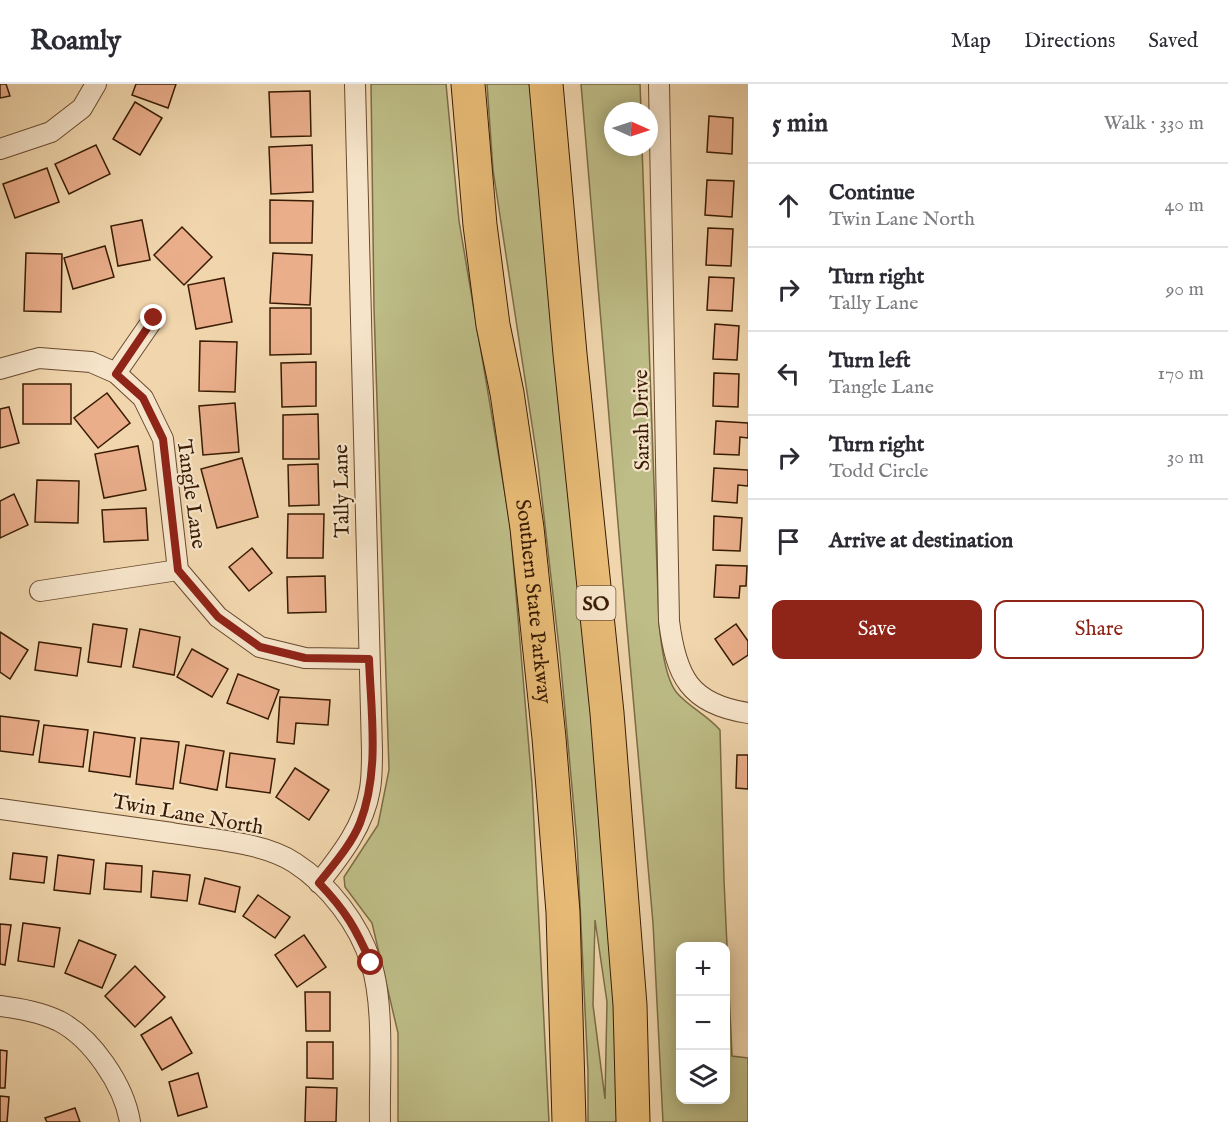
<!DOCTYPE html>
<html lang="en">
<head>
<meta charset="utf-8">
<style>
	:root { --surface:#fff; --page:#f2f2f3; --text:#2b2b33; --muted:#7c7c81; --line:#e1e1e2; --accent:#8f2418 }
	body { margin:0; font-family:"IM FELL English",serif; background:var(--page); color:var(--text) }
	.controls { position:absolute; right:18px; bottom:18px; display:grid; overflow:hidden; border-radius:12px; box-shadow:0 3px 15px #0003 }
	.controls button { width:54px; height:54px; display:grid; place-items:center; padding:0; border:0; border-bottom:2px solid var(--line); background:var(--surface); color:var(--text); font:30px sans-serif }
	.compass { position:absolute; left:604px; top:18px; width:54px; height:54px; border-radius:50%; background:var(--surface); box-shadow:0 3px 15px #0003; rotate:93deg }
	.stop { position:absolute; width:18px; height:18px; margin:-14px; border:4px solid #8f2418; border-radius:50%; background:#fff }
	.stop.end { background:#8f2418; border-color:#fff; box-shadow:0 2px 6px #0008 }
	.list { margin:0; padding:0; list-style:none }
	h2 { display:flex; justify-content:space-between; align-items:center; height:78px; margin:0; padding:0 24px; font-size:26px }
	h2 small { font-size:20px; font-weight:400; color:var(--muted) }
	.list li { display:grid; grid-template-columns:39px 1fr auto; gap:18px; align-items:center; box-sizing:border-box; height:84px; padding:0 24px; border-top:2px solid var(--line) }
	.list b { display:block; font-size:22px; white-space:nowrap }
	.list p { margin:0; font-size:20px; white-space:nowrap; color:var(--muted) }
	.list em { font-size:20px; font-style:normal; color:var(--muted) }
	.actions { display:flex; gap:12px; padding:18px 24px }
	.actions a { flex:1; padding:14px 0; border:2px solid var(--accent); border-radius:12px; text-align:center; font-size:21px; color:var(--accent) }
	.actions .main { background:var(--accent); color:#fff }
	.icon { flex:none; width:33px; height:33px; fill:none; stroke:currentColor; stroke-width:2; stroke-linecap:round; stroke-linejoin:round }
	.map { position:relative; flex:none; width:748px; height:1038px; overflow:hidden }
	header { display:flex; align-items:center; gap:36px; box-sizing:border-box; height:84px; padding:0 30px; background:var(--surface); border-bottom:2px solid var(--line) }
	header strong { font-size:28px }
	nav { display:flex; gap:33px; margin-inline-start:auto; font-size:21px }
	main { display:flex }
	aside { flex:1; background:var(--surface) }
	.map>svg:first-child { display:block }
	.green { fill:#bebd87; stroke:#7c6c45; stroke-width:1.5; fill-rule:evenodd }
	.building { fill:#eaae8b; stroke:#391c03; stroke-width:1.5 }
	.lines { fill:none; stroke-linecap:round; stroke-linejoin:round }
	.minor-casing { stroke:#674a2e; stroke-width:22 }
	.motorway-casing { stroke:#391c03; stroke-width:35 }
	.minor { stroke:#f6e4ca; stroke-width:20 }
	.motorway { stroke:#e8bb76; stroke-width:33 }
	.route { stroke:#8f2418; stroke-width:8 }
	.labels { text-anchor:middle; stroke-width:4.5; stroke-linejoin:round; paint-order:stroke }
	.shield { fill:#f6e4ca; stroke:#72583f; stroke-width:1.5 }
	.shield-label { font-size:20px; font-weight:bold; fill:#391c03 }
	.street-label { font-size:21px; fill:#391c03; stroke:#f6e4ca }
</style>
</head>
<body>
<header>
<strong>Roamly</strong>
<nav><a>Map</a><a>Directions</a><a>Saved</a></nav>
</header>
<main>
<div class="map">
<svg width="748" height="1038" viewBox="0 0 748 1038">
	<rect width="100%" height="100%" fill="#f1d6ad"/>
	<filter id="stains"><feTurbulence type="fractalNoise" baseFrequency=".00333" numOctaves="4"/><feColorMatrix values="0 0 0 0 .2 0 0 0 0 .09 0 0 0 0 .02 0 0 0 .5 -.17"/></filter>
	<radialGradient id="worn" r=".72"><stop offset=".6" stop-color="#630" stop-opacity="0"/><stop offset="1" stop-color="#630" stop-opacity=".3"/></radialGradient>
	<g class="green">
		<polygon points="371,0 446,0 459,137 510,439 532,700 549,1038 398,1038 398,949 372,839 345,803 344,793 378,741 389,686 374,224"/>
		<path d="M487 0H534L595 641 622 1038H588V988L577 758 560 572 538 380 493 86ZM595 836 607 918 605 1015 593 921Z"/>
		<path d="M581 0H640L641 27H613V63H642L659 540C661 558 665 595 677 609 689 623 707 631 720 646L724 796 732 972 748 974V1038H663L653 839 623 499ZM680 862H726V1016H680Z"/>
	</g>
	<g class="building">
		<polygon points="0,0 6,0 10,12 0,14"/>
		<polygon points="136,0 176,0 168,24 132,11"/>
		<polygon points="310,7 311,52 271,53 269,8"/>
		<polygon points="135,18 162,34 140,71 113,55"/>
		<polygon points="709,32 733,34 732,70 707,68"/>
		<polygon points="96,61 110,90 69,110 55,80"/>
		<polygon points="312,61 313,108 271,110 269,63"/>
		<polygon points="47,84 59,118 15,134 3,100"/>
		<polygon points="707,96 734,97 732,133 705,131"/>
		<polygon points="270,116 313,117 312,159 270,159"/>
		<polygon points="142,136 150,176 118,182 111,142"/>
		<polygon points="182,143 212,173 184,201 154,171"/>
		<polygon points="708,144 733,145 731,182 706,181"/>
		<polygon points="105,162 114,193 73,205 64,174"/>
		<polygon points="26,169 62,170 61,228 24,227"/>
		<polygon points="273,169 312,171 310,221 270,219"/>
		<polygon points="709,193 734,194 732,227 707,226"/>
		<polygon points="224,194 232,238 196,245 188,201"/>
		<polygon points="270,224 311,224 311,270 270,271"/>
		<polygon points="715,240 739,242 737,276 713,275"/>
		<polygon points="200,257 237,258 235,308 199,307"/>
		<polygon points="316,278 316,322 282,323 281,279"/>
		<polygon points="714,289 739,290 738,323 713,322"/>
		<rect x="23" y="300" width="48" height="40"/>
		<polygon points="107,309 130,339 98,364 74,334"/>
		<polygon points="235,319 239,368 203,371 199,322"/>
		<polygon points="9,323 19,359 0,364 0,325"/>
		<polygon points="318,330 319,375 283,375 283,331"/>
		<polygon points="716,337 748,339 748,354 740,353 739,371 714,370"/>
		<polygon points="138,362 146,406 104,414 95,370"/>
		<polygon points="242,374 258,433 217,444 201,385"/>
		<polygon points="318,380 319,421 289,422 288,381"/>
		<polygon points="714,384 748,386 748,402 738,401 737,419 712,417"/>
		<polygon points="37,396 79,397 78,439 35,438"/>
		<polygon points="14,410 28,441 0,454 0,417"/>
		<polygon points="146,424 148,456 104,458 102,426"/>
		<polygon points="288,430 324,430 323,474 287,474"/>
		<polygon points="714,432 742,434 740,467 713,466"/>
		<polygon points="252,464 272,489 249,507 229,483"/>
		<polygon points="716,481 747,482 746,502 740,502 739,514 714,513"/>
		<polygon points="325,492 326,528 288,529 287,493"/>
		<polygon points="93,540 127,545 121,583 88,578"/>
		<polygon points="736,540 748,557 748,571 733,581 715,555"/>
		<polygon points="140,545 180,553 174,591 133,583"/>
		<polygon points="0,548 28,566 10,595 0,588"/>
		<polygon points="39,558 81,564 77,592 35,586"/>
		<polygon points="192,565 228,585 212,613 177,593"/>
		<polygon points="238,590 279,606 268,635 227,619"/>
		<polygon points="280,613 330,616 328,641 296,639 294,660 277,658"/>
		<polygon points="0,632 39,637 33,671 0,667"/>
		<polygon points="44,641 88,646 83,683 39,678"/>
		<polygon points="94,648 135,654 130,693 89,687"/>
		<polygon points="141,654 179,658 173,705 136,700"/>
		<polygon points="186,661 224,667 217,706 180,699"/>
		<polygon points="230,669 275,675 270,709 226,703"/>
		<polygon points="737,671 748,671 748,705 736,704"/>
		<polygon points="295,684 329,706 309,736 276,713"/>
		<polygon points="13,769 47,773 44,799 10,795"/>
		<polygon points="58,771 94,776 90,810 54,806"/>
		<polygon points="106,779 142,782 141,808 104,805"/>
		<polygon points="153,787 190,791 187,817 151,813"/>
		<polygon points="205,794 240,803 235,828 199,820"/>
		<polygon points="258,811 290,833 275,854 243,832"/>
		<polygon points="23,839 60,844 54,883 18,877"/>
		<polygon points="0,840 11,841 5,881 0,880"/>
		<polygon points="304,851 326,883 297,903 275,871"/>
		<polygon points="79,856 116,871 102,904 65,889"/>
		<polygon points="135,882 165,913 135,943 105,912"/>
		<polygon points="305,908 330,908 330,947 306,947"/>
		<polygon points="171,933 192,969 162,986 141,951"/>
		<polygon points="307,958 333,958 333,995 307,994"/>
		<polygon points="0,966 7,967 5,1004 0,1004"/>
		<polygon points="198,989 207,1023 178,1032 169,998"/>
		<polygon points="306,1003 337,1004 336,1038 305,1038"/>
		<polygon points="0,1012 9,1013 7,1038 0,1038"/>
		<polygon points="75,1024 80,1038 47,1038 45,1034"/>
	</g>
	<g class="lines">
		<g class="minor-casing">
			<g id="minor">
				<path d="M659 0 669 537C676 592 689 620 748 629"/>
				<polyline points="0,65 51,48 82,24 96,0"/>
				<polyline points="0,285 39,274 91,278 116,289 143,314 163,355 178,486 218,533 260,563 305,574 369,575"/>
				<polyline points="116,289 154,234"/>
				<polyline points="40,507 178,486"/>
				<path d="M0 725C57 733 114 741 172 749 208 755 264 758 295 779 329 801 359 840 371 879 385 922 379 991 380 1038"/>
				<path d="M319 799C341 771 364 742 370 705 372 693 372 680 372 667L355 0"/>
				<path d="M0 922C21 925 40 928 59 937 92 954 124 1001 130 1038"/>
			</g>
		</g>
		<g class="motorway-casing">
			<g id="motorway">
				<path id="s1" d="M468 0 480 141 493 241 507 309 527 444 549 654 563 828 569 1038"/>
				<polyline points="546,0 570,270 607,629 630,921 633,1038"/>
			</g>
		</g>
		<use href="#minor" class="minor"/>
		<use href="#motorway" class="motorway"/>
	</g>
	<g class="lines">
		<path class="route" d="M154 234 116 290 143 314 163 355 178 486 218 533 260 563 305 574 369 575C371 629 380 687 360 739 351 761 334 780 319 799 346 827 356 845 371 879"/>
	</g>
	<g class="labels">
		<rect class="shield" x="576.5" y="502" width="39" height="34" rx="4.5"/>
		<g class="shield-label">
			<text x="596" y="526">SO</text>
		</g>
		<g class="street-label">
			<text transform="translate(641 336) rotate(-91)" y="7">Sarah Drive</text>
			<text transform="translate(341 407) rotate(-91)" y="7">Tally Lane</text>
			<text transform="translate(192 410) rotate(82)" y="7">Tangle Lane</text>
			<text dy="7" stroke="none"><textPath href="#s1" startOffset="522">Southern State Parkway</textPath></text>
			<text transform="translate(188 730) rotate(10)" y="7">Twin Lane North</text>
		</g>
	</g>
	<rect width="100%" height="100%" filter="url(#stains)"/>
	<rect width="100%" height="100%" fill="url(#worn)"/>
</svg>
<div class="controls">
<button>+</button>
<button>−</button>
<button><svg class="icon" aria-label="layers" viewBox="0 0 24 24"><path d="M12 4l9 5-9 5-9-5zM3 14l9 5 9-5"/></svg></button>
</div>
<svg class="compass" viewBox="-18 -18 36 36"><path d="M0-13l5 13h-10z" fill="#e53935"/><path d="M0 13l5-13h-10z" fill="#7c7c81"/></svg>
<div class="stop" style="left:371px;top:879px"></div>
<div class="stop end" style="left:154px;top:234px"></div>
</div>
<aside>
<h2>5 min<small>Walk · 330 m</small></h2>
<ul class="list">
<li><svg class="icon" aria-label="ahead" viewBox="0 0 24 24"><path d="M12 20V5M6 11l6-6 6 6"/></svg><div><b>Continue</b><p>Twin Lane North</p></div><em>40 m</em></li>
<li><svg class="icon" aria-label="right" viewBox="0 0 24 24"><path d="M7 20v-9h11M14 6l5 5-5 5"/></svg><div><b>Turn right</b><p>Tally Lane</p></div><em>90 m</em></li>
<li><svg class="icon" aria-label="left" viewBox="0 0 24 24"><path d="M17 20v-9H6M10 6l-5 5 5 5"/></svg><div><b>Turn left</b><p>Tangle Lane</p></div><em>170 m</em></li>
<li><svg class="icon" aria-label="right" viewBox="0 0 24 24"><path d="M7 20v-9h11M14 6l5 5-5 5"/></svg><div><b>Turn right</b><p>Todd Circle</p></div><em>30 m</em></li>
<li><svg class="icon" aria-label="arrive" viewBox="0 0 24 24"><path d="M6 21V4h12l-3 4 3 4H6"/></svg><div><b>Arrive at destination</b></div></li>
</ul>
<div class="actions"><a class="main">Save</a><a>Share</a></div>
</aside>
</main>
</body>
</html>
